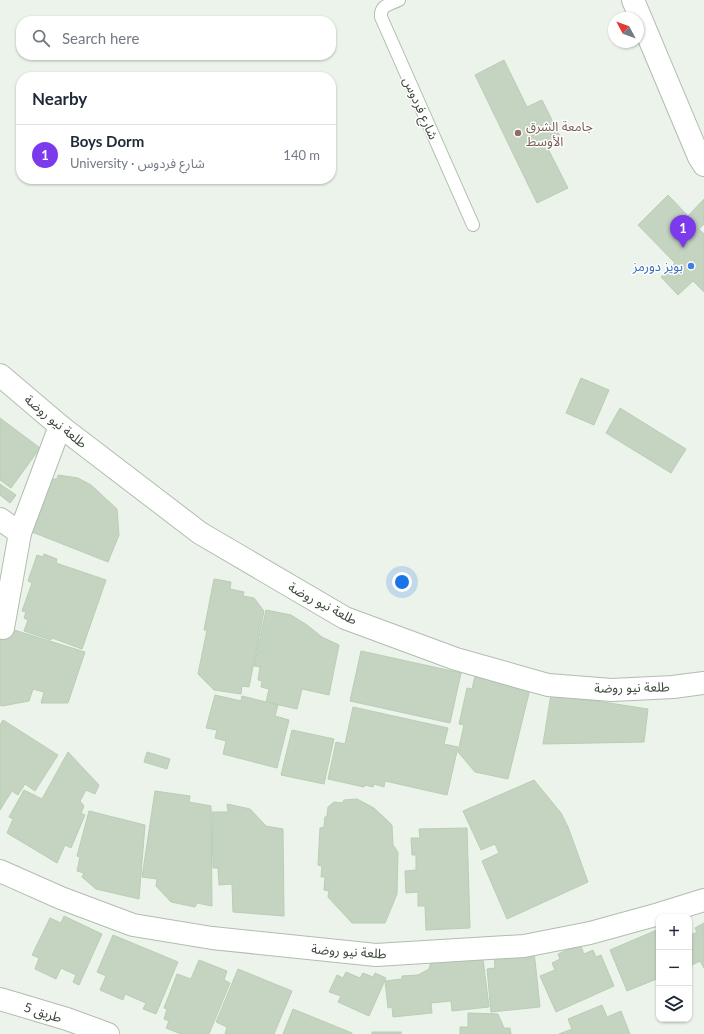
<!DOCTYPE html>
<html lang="en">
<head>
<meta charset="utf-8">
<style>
	:root { --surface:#fff; --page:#f2f2f3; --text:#1f2937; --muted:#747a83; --line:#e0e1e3; --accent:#7c3aed }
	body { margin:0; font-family:Lato,"Noto Sans Arabic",sans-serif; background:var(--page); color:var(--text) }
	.controls { position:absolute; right:12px; bottom:12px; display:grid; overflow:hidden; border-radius:8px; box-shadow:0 1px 3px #0004 }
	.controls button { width:36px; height:36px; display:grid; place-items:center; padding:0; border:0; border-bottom:1px solid var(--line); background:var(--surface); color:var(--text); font:20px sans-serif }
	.compass { position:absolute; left:608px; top:12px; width:36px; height:36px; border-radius:50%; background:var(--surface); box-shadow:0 1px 3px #0004; rotate:311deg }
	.you { position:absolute; left:402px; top:582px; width:14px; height:14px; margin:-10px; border:3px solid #fff; border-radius:50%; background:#1a73e8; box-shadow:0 0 0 6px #1a73e833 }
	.badge { display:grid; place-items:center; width:26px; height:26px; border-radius:50%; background:var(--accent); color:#fff; font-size:13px; font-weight:700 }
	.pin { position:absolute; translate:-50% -33px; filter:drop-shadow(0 1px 2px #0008) }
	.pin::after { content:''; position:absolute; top:21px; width:14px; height:12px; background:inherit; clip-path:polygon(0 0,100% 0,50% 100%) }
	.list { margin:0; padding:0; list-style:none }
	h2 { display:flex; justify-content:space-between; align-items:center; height:52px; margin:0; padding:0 16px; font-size:17px }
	h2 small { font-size:13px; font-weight:400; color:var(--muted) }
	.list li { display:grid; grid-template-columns:26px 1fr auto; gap:12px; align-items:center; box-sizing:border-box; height:60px; padding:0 16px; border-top:1px solid var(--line) }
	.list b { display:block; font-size:15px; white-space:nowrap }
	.list p { margin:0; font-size:13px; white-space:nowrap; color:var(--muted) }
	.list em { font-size:13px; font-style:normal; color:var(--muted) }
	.icon { flex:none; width:22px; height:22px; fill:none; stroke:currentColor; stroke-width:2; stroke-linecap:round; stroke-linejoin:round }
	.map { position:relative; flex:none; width:704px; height:1034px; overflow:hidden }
	.search { position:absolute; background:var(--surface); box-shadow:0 1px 3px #0004; left:16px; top:16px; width:320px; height:44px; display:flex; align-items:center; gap:10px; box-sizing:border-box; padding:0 14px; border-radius:16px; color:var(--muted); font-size:15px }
	.panel { position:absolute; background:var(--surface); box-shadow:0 1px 3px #0004; left:16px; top:72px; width:320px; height:112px; border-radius:16px }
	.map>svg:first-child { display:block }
	.building { fill:#c4d4c1; stroke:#b9ceb5 }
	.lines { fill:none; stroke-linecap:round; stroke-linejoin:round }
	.service-casing { stroke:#b0beae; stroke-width:14 }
	.minor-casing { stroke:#b0beae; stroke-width:24 }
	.service { stroke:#fff; stroke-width:12 }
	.minor { stroke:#fff; stroke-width:22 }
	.education-dot { fill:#8d6e63; stroke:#fff; stroke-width:1.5 }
	.shop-dot { fill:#3f7fe0; stroke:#fff; stroke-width:1.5 }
	.labels { text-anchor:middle; stroke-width:3; stroke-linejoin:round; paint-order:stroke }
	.street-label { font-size:13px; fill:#3b4739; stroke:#fff }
	.education-label { font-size:13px; fill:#785e54; stroke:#fff; text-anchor:start }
	.shop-label { font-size:13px; fill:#366cbe; stroke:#fff; text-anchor:end }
</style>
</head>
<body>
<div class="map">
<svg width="704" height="1034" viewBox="0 0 704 1034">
	<rect width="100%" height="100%" fill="#ebf3ea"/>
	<g class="building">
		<polygon points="504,60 527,107 542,100 560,136 545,143 568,188 537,203 475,75"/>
		<polygon points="668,195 688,216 704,199 704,224 699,229 704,234 704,292 693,281 678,295 661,277 675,263 638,225"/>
		<polygon points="581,378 609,390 594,425 566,413"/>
		<polygon points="620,408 686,449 671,473 606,433"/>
		<polygon points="0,418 40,448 11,488 0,480"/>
		<polygon points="58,475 78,478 91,485 117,509 119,535 108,562 27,530 47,479 57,479"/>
		<polygon points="0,484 16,495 10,503 0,495"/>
		<polygon points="44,554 57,559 56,563 106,580 82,649 52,638 51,640 24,631 28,620 24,618 26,612 22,611 32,583 28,581 37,555 43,557"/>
		<polygon points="214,579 231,582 230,589 244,592 243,596 254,598 264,611 249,687 242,686 241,694 214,690 198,674 207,630 204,630"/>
		<polygon points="266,610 291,615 307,625 322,637 339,645 329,695 302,689 297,709 266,702 269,689 261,687 262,681 258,680 260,667 254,666"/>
		<polygon points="11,629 85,652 68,703 41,703 44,692 33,689 29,701 2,706 0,705 0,630"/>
		<polygon points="361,651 461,673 450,723 350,701"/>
		<polygon points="475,676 530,689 508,779 475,772 458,752 464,725 459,724 467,688 472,689"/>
		<polygon points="551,694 648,709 644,742 543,744"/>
		<polygon points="215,695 241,701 242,696 278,705 275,716 289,720 277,768 223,754 226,741 215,738 217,730 206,728"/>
		<polygon points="353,707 448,728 444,744 458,747 447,795 385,781 384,787 374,784 373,787 365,785 364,787 328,779 336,742 345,744"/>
		<polygon points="3,720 58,755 35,791 25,784 18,795 12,791 0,810 0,725"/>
		<polygon points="292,730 334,739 324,784 281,775"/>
		<polygon points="68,752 99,785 95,794 86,790 80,801 84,806 81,813 85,815 71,848 65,845 57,863 7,833 13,819 9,817 24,790 42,799"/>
		<polygon points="147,752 170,759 167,769 144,762"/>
		<polygon points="534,780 561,813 568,827 588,882 507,919 482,861 499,853 495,844 481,850 463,811"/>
		<polygon points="155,791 190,796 189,802 211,806 212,906 197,903 195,907 171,902 156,886 157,879 142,877"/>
		<polygon points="357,799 374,808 392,825 393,845 398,852 397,894 385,923 352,923 328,897 329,891 324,890 325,877 321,877 322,866 318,865 320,828 324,827 325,817 327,816 328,807 334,802 342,803 344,800"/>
		<polygon points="227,804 250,809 266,826 283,829 284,916 233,912 232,884 219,885 218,868 213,868 212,812 228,812"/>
		<polygon points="89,811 145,825 139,899 96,889 82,877 84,873 77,871 80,857 77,856"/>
		<polygon points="467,828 470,928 426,930 425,906 418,906 418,892 406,893 405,871 416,870 416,855 412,855 411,838 420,838 419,829"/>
		<polygon points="64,916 102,934 79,985 73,982 76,975 61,968 56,979 35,969 39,958 32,955 50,918 61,923"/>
		<polygon points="704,923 704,968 700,961 690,966 689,964 689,936 697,932 695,928"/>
		<polygon points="659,929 659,978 627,991 610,950"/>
		<polygon points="113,935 178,962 156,1014 143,1009 146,1003 125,994 123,1000 100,990 106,976 97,972"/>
		<polygon points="580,944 584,954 593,950 596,957 601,955 614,986 556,1012 540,976 555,970 552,963 560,959 558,954"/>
		<polygon points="534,951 540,1007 491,1012 487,969 495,968 494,955"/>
		<polygon points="432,958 483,959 489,1007 452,1011 451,1001 431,1003 432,1013 393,1017 392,1007 388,1008 385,981 402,979 402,976 418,975 429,969"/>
		<polygon points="199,960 227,971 224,980 230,983 209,1034 181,1034 166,1028 169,1021 164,1019 167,1009 164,1008 177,974 191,979"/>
		<polygon points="238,969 292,991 274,1034 225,1034 227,1027 216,1022"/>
		<polygon points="346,972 360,978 363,973 373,977 375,973 386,978 369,1016 338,1002 341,996 329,992 337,975 343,978"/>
		<polygon points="602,1005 607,1017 621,1011 630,1034 559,1034 572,1029 568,1019"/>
		<polygon points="293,1009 352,1033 352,1034 283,1034"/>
		<polygon points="468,1013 498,1014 504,1028 510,1028 511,1034 460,1034 460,1027 468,1027"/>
		<rect x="372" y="1032" width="29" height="2"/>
	</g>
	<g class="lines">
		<g class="service-casing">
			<path id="service" d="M399 0C389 5 380 5 381 17L473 225"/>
		</g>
		<g class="minor-casing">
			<g id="minor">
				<polyline points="633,0 699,157 704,165"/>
				<polyline points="0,375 60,426 200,533 345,618 456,659 548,685 612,690 673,687 704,683"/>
				<polyline points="0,519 20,533"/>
				<polyline points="3,628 20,533 60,426"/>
				<polyline points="0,871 61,898 133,925 212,938 376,955 524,946 590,933 659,914 704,900"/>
				<polyline points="0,999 67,1019 108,1034"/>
			</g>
		</g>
		<use href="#service" class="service"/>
		<use href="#minor" class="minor"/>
	</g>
	<circle class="education-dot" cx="518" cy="133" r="4"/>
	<circle class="shop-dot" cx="691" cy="266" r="4"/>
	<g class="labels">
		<g class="street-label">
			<text transform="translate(421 108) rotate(66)" y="5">شارع فردوس</text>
			<text transform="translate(56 421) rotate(39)" y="5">طلعة نيو روضة</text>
			<text transform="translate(323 603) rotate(28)" y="5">طلعة نيو روضة</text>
			<text transform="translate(632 687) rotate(-1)" y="5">طلعة نيو روضة</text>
			<text transform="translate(349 951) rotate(4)" y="5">طلعة نيو روضة</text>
			<text transform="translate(43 1012) rotate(17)" y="5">طريق 5</text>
		</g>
		<g class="education-label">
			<text x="526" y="131">جامعة الشرق<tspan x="526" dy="15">الأوسط</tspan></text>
		</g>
		<g class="shop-label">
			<text x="683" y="271">بويز دورمز</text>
		</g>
	</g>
</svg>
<div class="controls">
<button>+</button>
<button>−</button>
<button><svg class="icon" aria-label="layers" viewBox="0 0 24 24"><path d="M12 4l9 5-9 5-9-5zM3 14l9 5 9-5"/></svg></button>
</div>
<svg class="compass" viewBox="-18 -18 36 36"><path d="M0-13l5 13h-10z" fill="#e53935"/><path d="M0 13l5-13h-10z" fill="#747a83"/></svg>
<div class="you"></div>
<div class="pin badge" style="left:683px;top:248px">1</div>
<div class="search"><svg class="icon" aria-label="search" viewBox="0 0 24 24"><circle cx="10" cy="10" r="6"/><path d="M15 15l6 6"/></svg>Search here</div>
<section class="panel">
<h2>Nearby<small></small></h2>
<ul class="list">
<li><span class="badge">1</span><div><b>Boys Dorm</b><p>University · شارع فردوس</p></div><em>140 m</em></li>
</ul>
</section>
</div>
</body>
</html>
